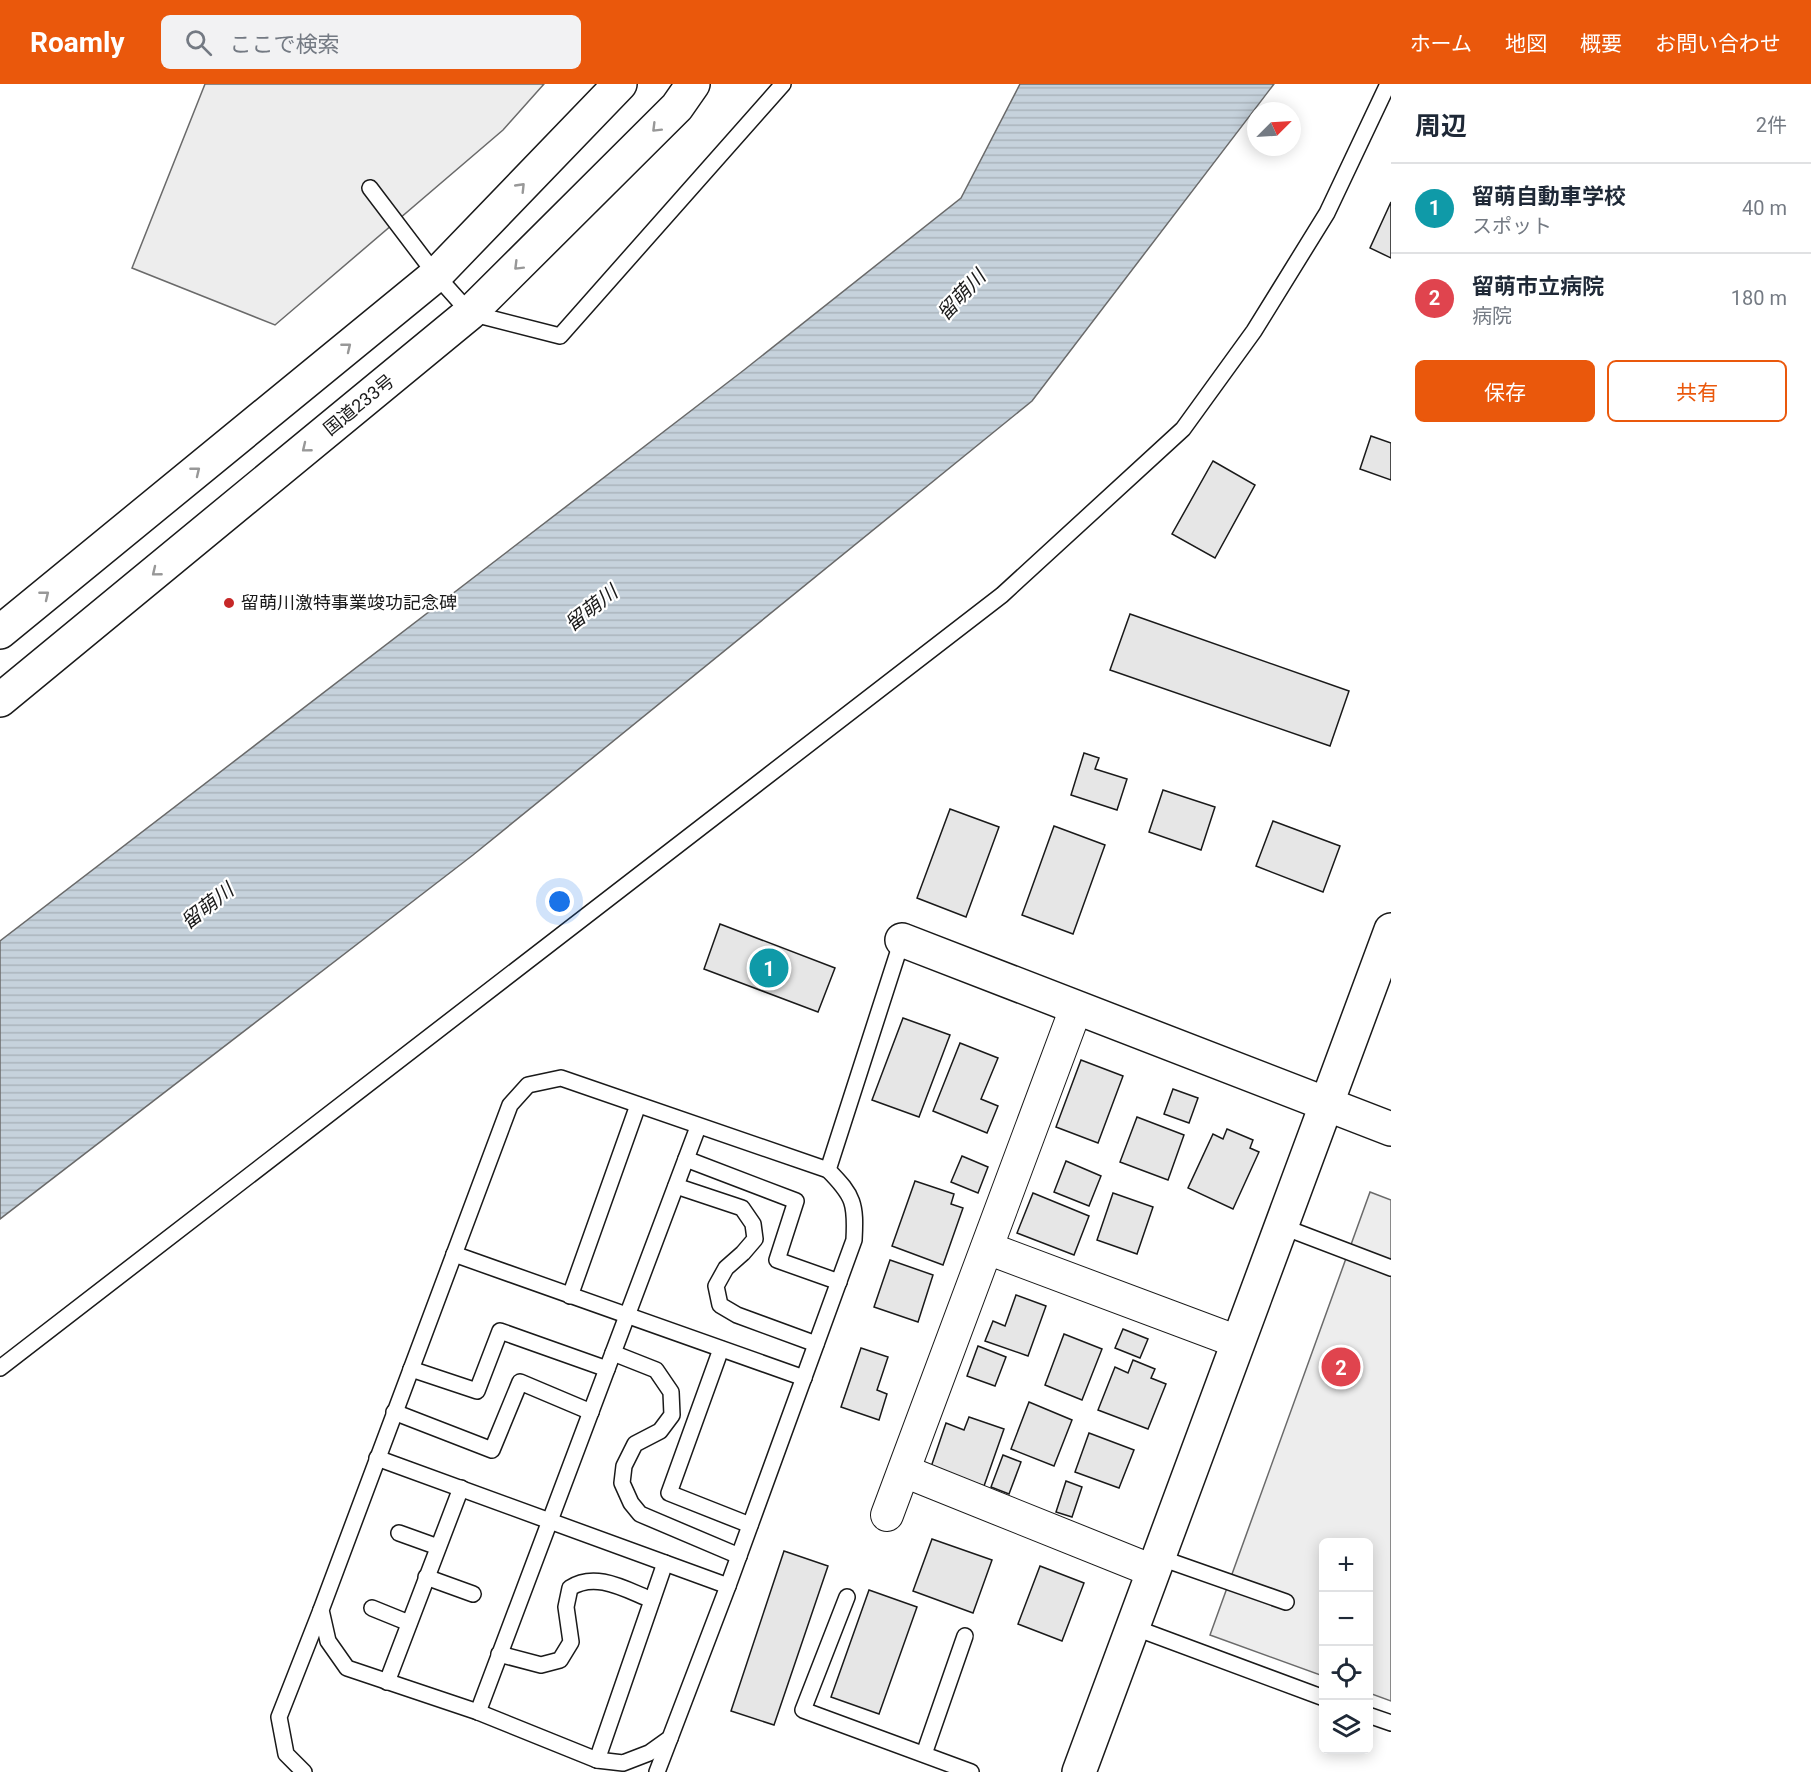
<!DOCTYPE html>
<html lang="ja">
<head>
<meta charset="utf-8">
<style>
	:root { --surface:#fff; --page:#f2f2f3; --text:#1f2937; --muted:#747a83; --line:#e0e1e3; --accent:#ea580c }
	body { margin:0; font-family:Roboto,"Noto Sans JP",sans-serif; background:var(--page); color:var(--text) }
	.controls { position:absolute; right:18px; bottom:18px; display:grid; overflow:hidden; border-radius:9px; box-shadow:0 3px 15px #0003 }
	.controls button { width:54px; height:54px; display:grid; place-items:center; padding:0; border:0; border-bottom:2px solid var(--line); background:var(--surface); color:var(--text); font:30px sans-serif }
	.compass { position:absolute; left:1247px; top:18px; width:54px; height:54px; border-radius:50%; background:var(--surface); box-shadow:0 3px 15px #0003; rotate:66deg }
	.you { position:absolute; left:560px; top:818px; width:21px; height:21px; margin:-15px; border:4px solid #fff; border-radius:50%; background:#1a73e8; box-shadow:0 0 0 9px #1a73e833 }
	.badge { display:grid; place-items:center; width:39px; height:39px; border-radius:50%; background:var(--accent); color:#fff; font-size:20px; font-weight:700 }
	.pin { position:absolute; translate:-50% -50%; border:3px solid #fff; box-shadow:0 2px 6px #0006 }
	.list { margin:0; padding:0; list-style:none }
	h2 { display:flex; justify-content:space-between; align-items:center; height:78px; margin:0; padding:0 24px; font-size:26px }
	h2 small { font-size:20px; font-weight:400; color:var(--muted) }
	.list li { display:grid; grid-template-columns:39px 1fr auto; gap:18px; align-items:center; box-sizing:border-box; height:90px; padding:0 24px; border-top:2px solid var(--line) }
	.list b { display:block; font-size:22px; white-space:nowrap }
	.list p { margin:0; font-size:20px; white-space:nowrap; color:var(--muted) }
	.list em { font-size:20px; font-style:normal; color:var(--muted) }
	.actions { display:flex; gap:12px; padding:18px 24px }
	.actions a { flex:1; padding:14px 0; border:2px solid var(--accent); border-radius:9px; text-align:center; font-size:21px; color:var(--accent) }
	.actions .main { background:var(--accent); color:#fff }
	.icon { flex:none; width:33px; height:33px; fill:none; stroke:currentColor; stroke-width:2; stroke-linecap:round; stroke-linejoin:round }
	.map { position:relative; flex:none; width:1391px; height:1688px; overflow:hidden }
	header { display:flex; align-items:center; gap:36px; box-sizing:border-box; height:84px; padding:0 30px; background:var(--accent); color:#fff }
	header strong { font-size:28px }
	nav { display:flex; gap:33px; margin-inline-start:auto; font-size:21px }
	.search { width:420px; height:54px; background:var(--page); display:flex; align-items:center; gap:15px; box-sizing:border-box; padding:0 21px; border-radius:9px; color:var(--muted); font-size:22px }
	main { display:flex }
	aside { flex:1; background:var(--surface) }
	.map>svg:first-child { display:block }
	.parking { fill:#ededed; stroke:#6a6a6a; stroke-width:1.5 }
	.water { fill:url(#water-rules); stroke:#6a6a6a; stroke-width:1.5 }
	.building { fill:#e6e6e6; stroke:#1a1a1a; stroke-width:1.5 }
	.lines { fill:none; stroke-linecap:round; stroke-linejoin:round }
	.lane-casing { stroke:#1a1a1a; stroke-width:18 }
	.street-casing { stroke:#1a1a1a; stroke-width:34 }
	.secondary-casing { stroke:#1a1a1a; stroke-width:36 }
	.highway-casing { stroke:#1a1a1a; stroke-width:36 }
	.lane { stroke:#fff; stroke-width:15 }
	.street { stroke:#fff; stroke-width:32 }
	.secondary { stroke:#fff; stroke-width:33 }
	.highway { stroke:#fff; stroke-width:33 }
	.oneway { stroke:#989898 }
	.poi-dot { fill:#c62828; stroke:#fff; stroke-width:2 }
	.labels { text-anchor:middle; stroke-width:4.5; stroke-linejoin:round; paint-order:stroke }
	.street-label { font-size:18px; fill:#1a1a1a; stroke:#fff }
	.poi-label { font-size:18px; fill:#1a1a1a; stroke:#fff; text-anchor:start }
	.water-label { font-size:20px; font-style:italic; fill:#1a1a1a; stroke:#fff }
</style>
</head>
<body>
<header>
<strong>Roamly</strong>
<div class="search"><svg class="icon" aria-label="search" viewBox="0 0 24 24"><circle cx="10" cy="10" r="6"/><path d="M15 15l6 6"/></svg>ここで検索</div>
<nav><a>ホーム</a><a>地図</a><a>概要</a><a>お問い合わせ</a></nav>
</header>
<main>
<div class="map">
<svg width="1391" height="1688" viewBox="0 0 1391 1688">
	<defs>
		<pattern id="water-rules" width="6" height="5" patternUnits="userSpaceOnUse" patternTransform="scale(1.5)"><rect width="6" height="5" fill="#c6d2dc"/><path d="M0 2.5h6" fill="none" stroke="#aab4bc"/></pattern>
	</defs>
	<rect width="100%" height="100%" fill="#fff"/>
	<g class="parking">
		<polygon points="205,0 544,0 503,46 275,241 132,184"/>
		<polygon points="1370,1108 1391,1116 1391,1617 1369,1609 1368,1458 1324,1458 1323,1592 1210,1551"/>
	</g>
	<polygon class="water" points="1020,0 1274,0 1032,317 473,771 0,1135 0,857 744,286 961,114"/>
	<g class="building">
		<polygon points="1391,118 1391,174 1370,164"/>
		<polygon points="1371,352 1391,359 1391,396 1360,385"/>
		<polygon points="1213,377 1255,401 1215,474 1172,450"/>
		<polygon points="1130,530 1349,607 1330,662 1110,586"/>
		<polygon points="1084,669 1099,674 1095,685 1127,695 1117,726 1071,711"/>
		<polygon points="1163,706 1215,723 1201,766 1149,748"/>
		<polygon points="950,725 999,743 966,833 917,814"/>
		<polygon points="1273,737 1340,762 1323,808 1256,782"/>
		<polygon points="1054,742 1105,761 1073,850 1022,831"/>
		<polygon points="720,840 835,884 818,928 704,885"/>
		<polygon points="903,934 950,951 919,1033 872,1016"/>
		<polygon points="960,959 998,974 981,1015 998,1022 987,1049 933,1027"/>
		<polygon points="1081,976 1123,992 1098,1059 1056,1043"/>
		<polygon points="1173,1005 1198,1014 1189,1039 1164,1030"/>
		<polygon points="1137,1033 1184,1051 1168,1096 1120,1078"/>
		<polygon points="1227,1045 1253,1056 1250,1064 1259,1068 1233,1125 1188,1104 1213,1050 1223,1055"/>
		<polygon points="962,1072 988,1083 978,1109 951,1098"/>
		<polygon points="1066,1077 1101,1092 1089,1122 1054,1108"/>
		<polygon points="915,1097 954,1110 951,1120 963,1124 943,1181 892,1162"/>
		<polygon points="1033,1109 1089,1132 1074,1171 1017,1149"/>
		<polygon points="1113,1109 1153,1123 1137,1170 1097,1156"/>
		<polygon points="890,1176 933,1191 918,1238 874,1223"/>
		<polygon points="1016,1211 1046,1222 1028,1272 985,1257 993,1237 1005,1242"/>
		<polygon points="1123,1245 1148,1255 1140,1274 1115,1264"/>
		<polygon points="1064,1250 1102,1265 1082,1316 1045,1301"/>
		<polygon points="978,1262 1006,1273 995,1302 967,1292"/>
		<polygon points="861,1264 888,1273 877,1306 887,1310 879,1336 841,1323"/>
		<polygon points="1133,1276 1155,1285 1151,1294 1166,1300 1148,1345 1098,1326 1115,1283 1128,1289"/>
		<polygon points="1029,1318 1072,1336 1054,1382 1011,1365"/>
		<polygon points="969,1333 1004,1345 984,1402 931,1383 946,1339 964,1346"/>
		<polygon points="1089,1349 1134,1366 1119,1404 1075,1388"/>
		<polygon points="1003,1371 1021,1378 1009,1410 991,1403"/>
		<polygon points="1066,1397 1082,1403 1072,1433 1056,1428"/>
		<polygon points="932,1455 992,1476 973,1529 913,1507"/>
		<polygon points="784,1467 828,1482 774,1641 731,1627"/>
		<polygon points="1040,1482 1084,1499 1062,1557 1018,1540"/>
		<polygon points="869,1506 917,1523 879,1630 831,1613"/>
	</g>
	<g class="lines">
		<g class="lane-casing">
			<g id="lane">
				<polyline points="370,104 436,191 470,229 560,252 783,0"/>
				<path d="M561 994 828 1086C854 1112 856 1120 854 1156L728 1502 670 1654 649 1669 623 1679 597 1676 478 1628 347 1584 328 1557 321 1526 510 1021 528 1001Z"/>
				<polyline points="686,1075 796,1117 777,1176 839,1198"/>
				<polyline points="828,1086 902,856"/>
				<polyline points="676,1102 742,1124 753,1140 755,1155 743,1169 726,1184 716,1202 720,1221 737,1231 816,1260"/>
				<polyline points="1281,1142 1391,1184"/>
				<polyline points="454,1170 804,1294"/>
				<polyline points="570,1212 638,1021"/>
				<polyline points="721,1265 669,1409 750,1441"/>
				<polyline points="613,1269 656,1286 671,1308 672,1331 660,1347 635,1360 624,1382 622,1399 631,1419 640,1430 739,1472"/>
				<polyline points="0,1284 1002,511 1183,345 1254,247 1327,129 1388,0"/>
				<polyline points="411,1285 477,1307 500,1247 607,1285"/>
				<polyline points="394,1328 492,1366 520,1298 591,1328"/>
				<polyline points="377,1374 728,1502"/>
				<polyline points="399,1449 438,1463"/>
				<polyline points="1158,1473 1286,1518"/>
				<polyline points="426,1493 473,1510"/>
				<polyline points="847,1513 803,1626 971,1688"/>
				<polyline points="372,1524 409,1539"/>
				<polyline points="1133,1543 1324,1614"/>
				<path d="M499 1570 541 1581 560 1576 571 1558 566 1523 570 1504C596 1487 626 1506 652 1516"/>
				<polyline points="387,1598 461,1404"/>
				<polyline points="478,1628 698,1043"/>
				<polyline points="1368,1631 1391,1639"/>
				<polyline points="924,1670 965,1552"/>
				<polyline points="597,1676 665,1479"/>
				<polyline points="304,1688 286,1670 279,1633 321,1526"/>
				<polyline points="657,1688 670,1654"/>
			</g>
		</g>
		<g class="street-casing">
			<g id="street">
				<polyline points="987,1164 1238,1258"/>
				<polyline points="904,1387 1153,1487"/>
				<polyline points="887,1431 1076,924"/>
			</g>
		</g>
		<g class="secondary-casing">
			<g id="secondary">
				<polyline points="902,856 1391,1045"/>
				<polyline points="1079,1688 1391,846"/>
			</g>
		</g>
		<g class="highway-casing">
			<g id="highway">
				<polyline points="0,548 436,191 620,0"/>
				<polyline points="0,616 470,229 677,23 693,0"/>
			</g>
		</g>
		<use href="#lane" class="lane"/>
		<use href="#street" class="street"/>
		<use href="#secondary" class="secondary"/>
		<use href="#highway" class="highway"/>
	</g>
	<defs><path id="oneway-chevron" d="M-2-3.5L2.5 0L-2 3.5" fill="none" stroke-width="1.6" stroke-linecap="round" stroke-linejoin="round" transform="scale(1.5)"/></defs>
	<g class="oneway">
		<use href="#oneway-chevron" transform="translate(656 44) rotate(135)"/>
		<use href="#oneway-chevron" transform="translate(521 103) rotate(-46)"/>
		<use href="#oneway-chevron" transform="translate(518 182) rotate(135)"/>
		<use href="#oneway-chevron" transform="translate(347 263) rotate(-39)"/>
		<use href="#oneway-chevron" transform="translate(306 364) rotate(141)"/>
		<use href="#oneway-chevron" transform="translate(196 387) rotate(-39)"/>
		<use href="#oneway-chevron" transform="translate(156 488) rotate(141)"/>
		<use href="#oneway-chevron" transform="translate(45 511) rotate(-39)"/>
	</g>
	<circle class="poi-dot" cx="229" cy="519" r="6"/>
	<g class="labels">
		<g class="street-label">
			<text transform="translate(359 321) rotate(-39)" y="6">国道233号</text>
		</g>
		<g class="poi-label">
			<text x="241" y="525">留萌川激特事業竣功記念碑</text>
		</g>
		<g class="water-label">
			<text transform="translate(961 211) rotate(-47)" y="7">留萌川</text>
			<text transform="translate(591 524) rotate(-38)" y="7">留萌川</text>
			<text transform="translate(207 822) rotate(-38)" y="7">留萌川</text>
		</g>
	</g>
</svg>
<div class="controls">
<button>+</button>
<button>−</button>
<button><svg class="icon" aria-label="locate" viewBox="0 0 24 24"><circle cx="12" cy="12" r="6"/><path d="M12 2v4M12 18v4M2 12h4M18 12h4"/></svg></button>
<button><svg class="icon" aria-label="layers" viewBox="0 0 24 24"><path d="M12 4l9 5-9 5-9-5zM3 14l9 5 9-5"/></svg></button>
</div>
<svg class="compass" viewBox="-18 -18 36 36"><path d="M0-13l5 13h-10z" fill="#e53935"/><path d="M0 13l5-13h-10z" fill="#747a83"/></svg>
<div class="you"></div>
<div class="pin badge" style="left:769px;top:884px;background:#0f9aa8">1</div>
<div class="pin badge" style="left:1341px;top:1283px;background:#e0444e">2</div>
</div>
<aside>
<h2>周辺<small>2件</small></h2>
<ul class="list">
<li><span class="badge" style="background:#0f9aa8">1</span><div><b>留萌自動車学校</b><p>スポット</p></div><em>40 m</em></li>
<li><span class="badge" style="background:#e0444e">2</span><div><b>留萌市立病院</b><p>病院</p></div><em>180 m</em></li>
</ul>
<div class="actions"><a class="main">保存</a><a>共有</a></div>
</aside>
</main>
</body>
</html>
